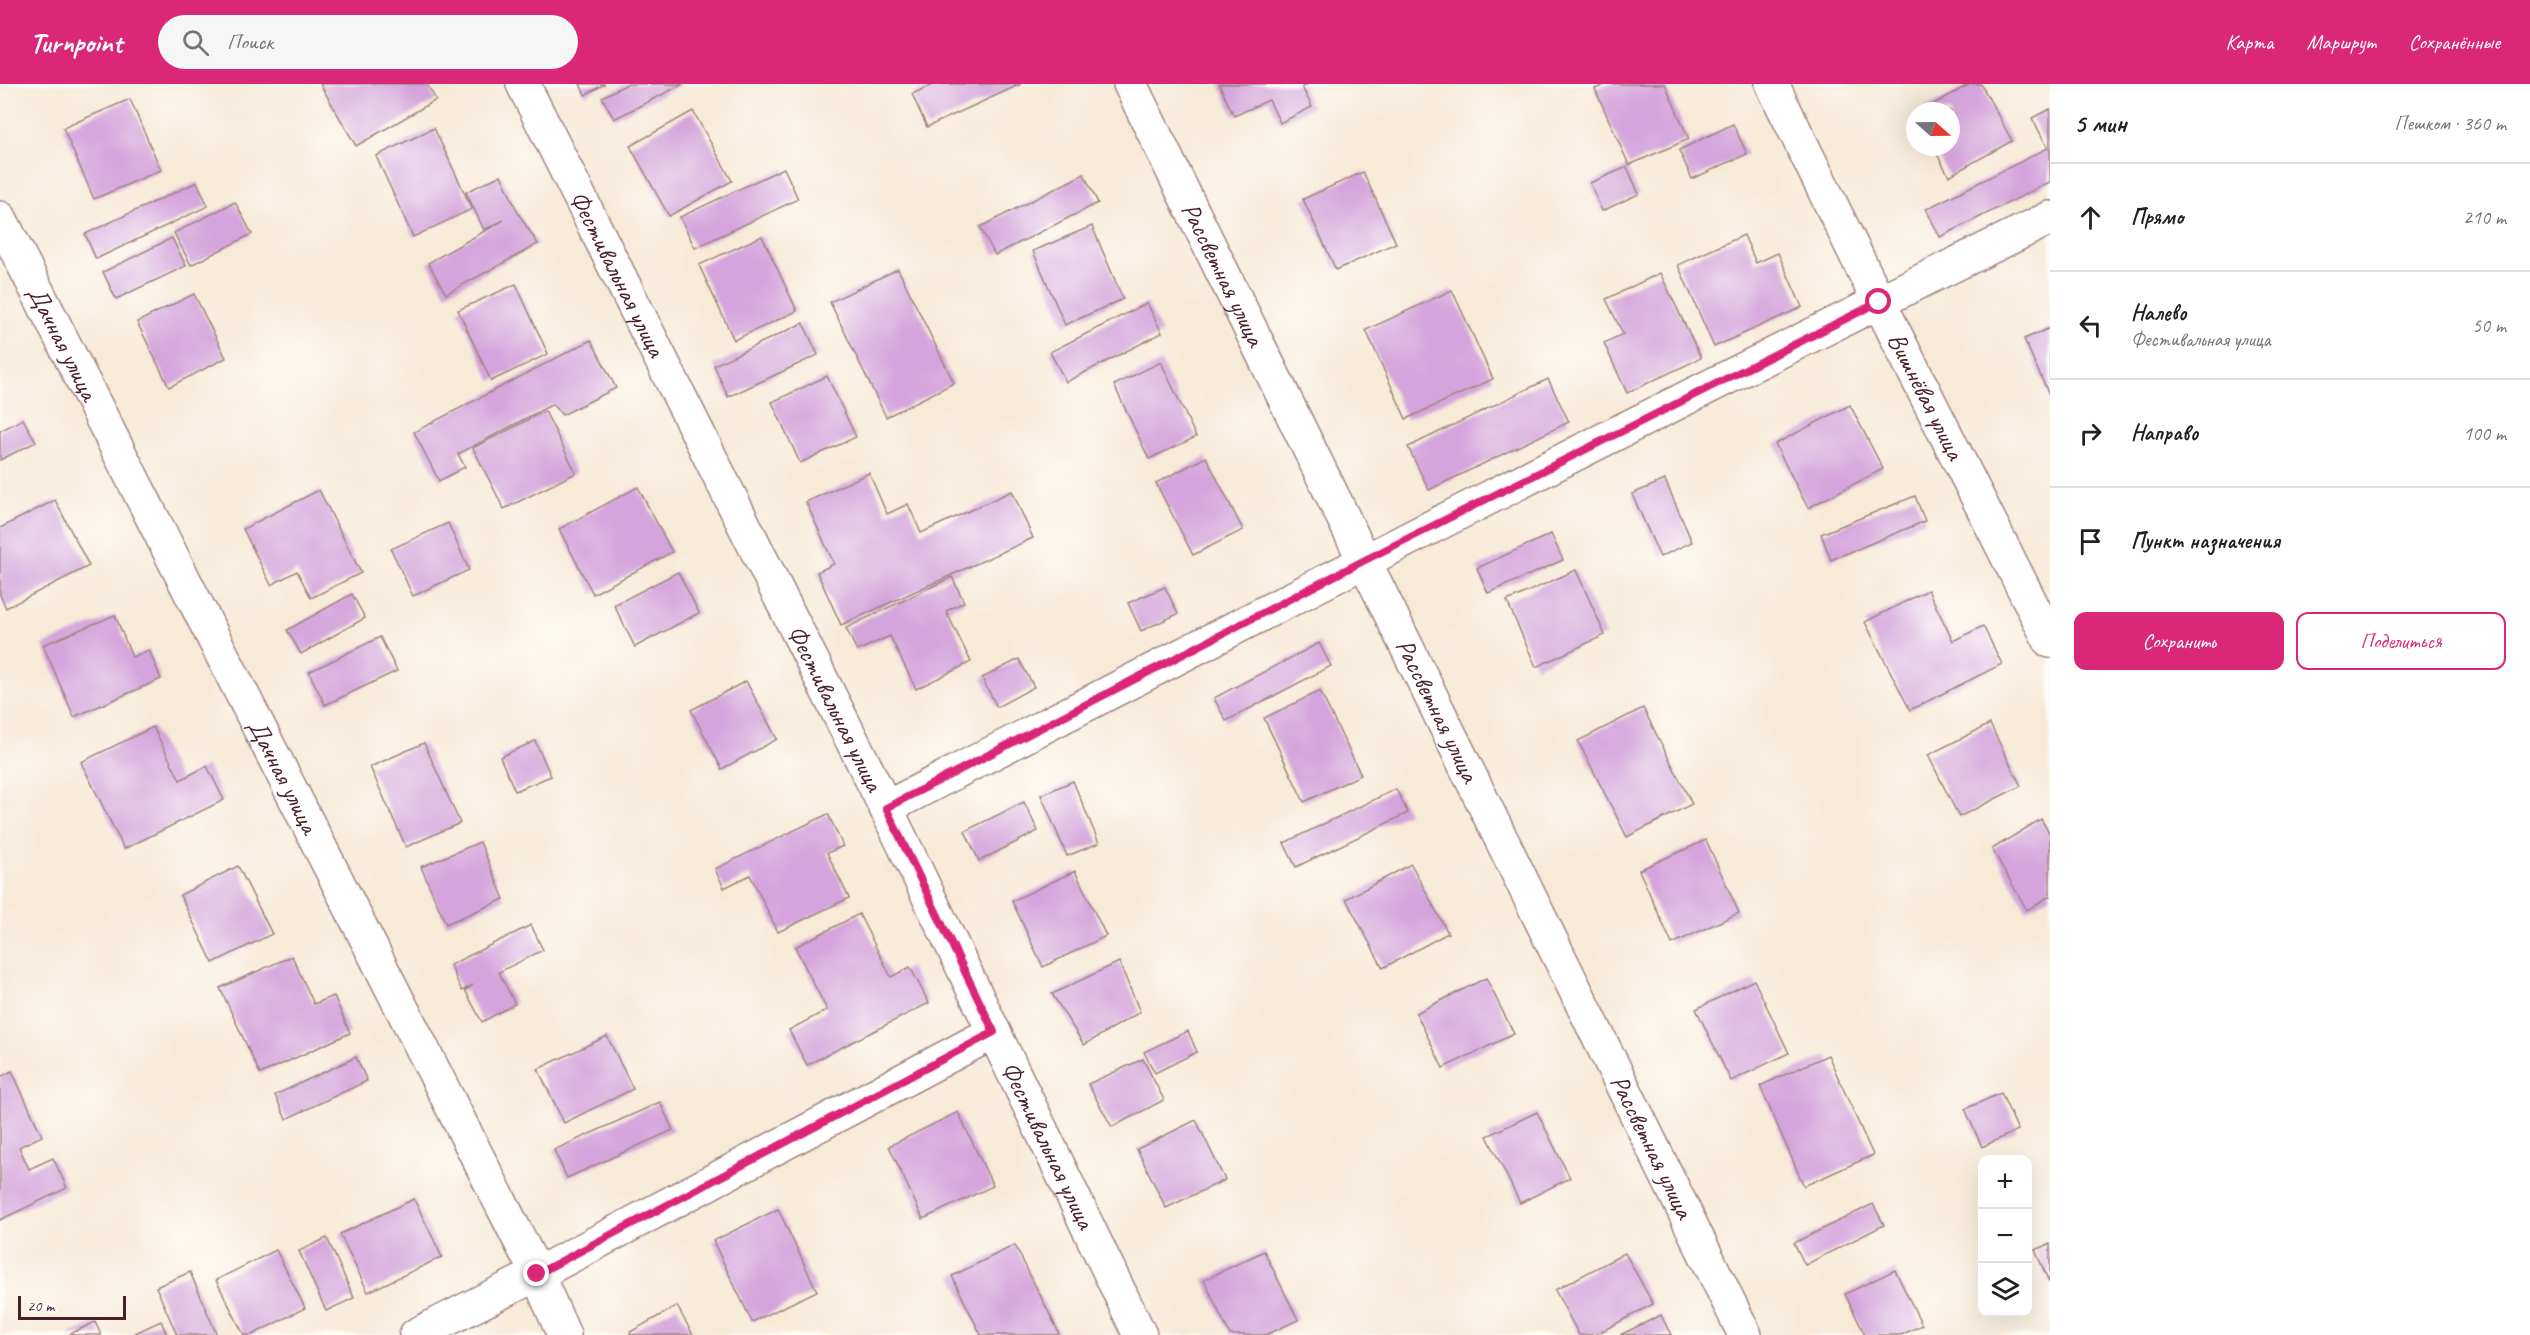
<!DOCTYPE html>
<html lang="ru">
<head>
<meta charset="utf-8">
<style>
	:root { --surface:#fff; --page:#f6f6f6; --text:#202124; --muted:#757577; --line:#e0e0e0; --accent:#db2777 }
	body { margin:0; font-family:Caveat,sans-serif; background:var(--page); color:var(--text) }
	.controls { position:absolute; right:18px; bottom:18px; display:grid; overflow:hidden; border-radius:12px; box-shadow:0 6px 24px #0002 }
	.controls button { width:54px; height:54px; display:grid; place-items:center; padding:0; border:0; border-bottom:2px solid var(--line); background:var(--surface); color:var(--text); font:30px sans-serif }
	.compass { position:absolute; left:1906px; top:18px; width:54px; height:54px; border-radius:50%; background:var(--surface); box-shadow:0 6px 24px #0002; rotate:110deg }
	.scale { position:absolute; left:18px; bottom:15px; width:108px; box-sizing:border-box; padding-left:6px; border:3px solid #4a1f2b; border-top:0; font-size:16px; line-height:21px; white-space:nowrap; color:#4a1f2b; -webkit-text-stroke:4px #fdfcf7; paint-order:stroke }
	.stop { position:absolute; width:18px; height:18px; margin:-14px; border:4px solid #db2777; border-radius:50%; background:#fff }
	.stop.end { background:#db2777; border-color:#fff; box-shadow:0 2px 6px #0008 }
	.list { margin:0; padding:0; list-style:none }
	h2 { display:flex; justify-content:space-between; align-items:center; height:78px; margin:0; padding:0 24px; font-size:26px }
	h2 small { font-size:20px; font-weight:400; color:var(--muted) }
	.list li { display:grid; grid-template-columns:39px 1fr auto; gap:18px; align-items:center; box-sizing:border-box; height:108px; padding:0 24px; border-top:2px solid var(--line) }
	.list b { display:block; font-size:22px; white-space:nowrap }
	.list p { margin:0; font-size:20px; white-space:nowrap; color:var(--muted) }
	.list em { font-size:20px; font-style:normal; color:var(--muted) }
	.actions { display:flex; gap:12px; padding:18px 24px }
	.actions a { flex:1; padding:14px 0; border:2px solid var(--accent); border-radius:12px; text-align:center; font-size:21px; color:var(--accent) }
	.actions .main { background:var(--accent); color:#fff }
	.icon { flex:none; width:33px; height:33px; fill:none; stroke:currentColor; stroke-width:2; stroke-linecap:round; stroke-linejoin:round }
	.map { position:relative; flex:none; width:2050px; height:1251px; overflow:hidden }
	header { display:flex; align-items:center; gap:36px; box-sizing:border-box; height:84px; padding:0 30px; background:var(--accent); color:#fff }
	header strong { font-size:28px }
	nav { display:flex; gap:33px; margin-inline-start:auto; font-size:21px }
	.search { width:420px; height:54px; background:var(--page); display:flex; align-items:center; gap:15px; box-sizing:border-box; padding:0 21px; border-radius:33px; color:var(--muted); font-size:22px }
	main { display:flex }
	aside { flex:1; background:var(--surface) }
	.map>svg:first-child { display:block }
	.building { fill:#d4a4dc }
	.lines { fill:none; stroke-linecap:round; stroke-linejoin:round }
	.street-casing { stroke:#a08481; stroke-width:36 }
	.secondary-casing { stroke:#a08481; stroke-width:36 }
	.street { stroke:#fff; stroke-width:33 }
	.secondary { stroke:#fff; stroke-width:33 }
	.route { stroke:#db2777; stroke-width:8 }
	.labels { text-anchor:middle; stroke-width:6; stroke-linejoin:round; paint-order:stroke }
	.street-label { font-size:26px; fill:#4a1f2b; stroke:#fdfcf7 }
</style>
</head>
<body>
<header>
<strong>Turnpoint</strong>
<div class="search"><svg class="icon" aria-label="search" viewBox="0 0 24 24"><circle cx="10" cy="10" r="6"/><path d="M15 15l6 6"/></svg>Поиск</div>
<nav><a>Карта</a><a>Маршрут</a><a>Сохранённые</a></nav>
</header>
<main>
<div class="map">
<svg width="2050" height="1251" viewBox="0 0 2050 1251">
	<rect width="100%" height="100%" fill="#fdfcf7"/>
	<filter id="ink" filterUnits="userSpaceOnUse"><feTurbulence type="fractalNoise" baseFrequency=".0167" numOctaves="2"/><feDisplacementMap in="SourceGraphic" scale="12" xChannelSelector="R" yChannelSelector="G"/><feConvolveMatrix kernelMatrix="1 2 1 2 8 2 1 2 1" color-interpolation-filters="sRGB"/></filter>
	<filter id="wash" filterUnits="userSpaceOnUse"><feTurbulence type="fractalNoise" baseFrequency=".008" numOctaves="4" result="noise"/><feDisplacementMap in="SourceGraphic" scale="24" xChannelSelector="R" yChannelSelector="G"/><feGaussianBlur stdDeviation="1.35" result="paint"/><feColorMatrix in="noise" values="0 0 0 0 0 0 0 0 0 0 0 0 0 0 0 0 0 1.4 0 .05"/><feComposite in="paint" operator="in"/></filter>
	<g filter="url(#wash)">
		<rect width="100%" height="100%" fill="#f7ead7"/>
		<g id="blocks">
			<g class="building">
				<polygon points="320,0 427,0 436,16 356,62"/>
				<polygon points="580,0 605,0 585,11"/>
				<polygon points="627,0 683,0 614,35 602,13"/>
				<polygon points="934,0 1021,0 927,43 912,10"/>
				<polygon points="1219,0 1308,0 1302,3 1312,23 1280,39 1269,16 1234,32"/>
				<polygon points="1607,0 1665,0 1689,55 1629,81 1595,5"/>
				<polygon points="1970,0 1981,0 2012,57 1949,92 1933,63 1951,63 1951,27 1921,27"/>
				<polygon points="130,15 161,86 94,115 63,44"/>
				<polygon points="2050,25 2050,98 1940,153 1926,125 2048,64 2032,34"/>
				<polygon points="693,27 732,97 669,132 630,62"/>
				<polygon points="1733,40 1747,70 1692,95 1679,66"/>
				<polygon points="434,44 472,125 413,153 376,72"/>
				<polygon points="1627,83 1639,110 1602,127 1590,99"/>
				<polygon points="784,84 798,115 695,164 680,133"/>
				<polygon points="1363,88 1396,159 1336,186 1303,115"/>
				<polygon points="1084,90 1098,119 995,171 980,143"/>
				<polygon points="501,91 518,129 538,160 446,210 428,179 504,136 484,146 466,108"/>
				<polygon points="197,98 208,122 96,175 85,150"/>
				<polygon points="235,118 252,150 191,181 174,149"/>
				<polygon points="1092,142 1123,215 1065,241 1033,167"/>
				<polygon points="1744,151 1756,179 1778,169 1802,223 1714,263 1678,181"/>
				<polygon points="762,152 797,227 734,256 699,181"/>
				<polygon points="172,154 186,182 116,215 103,188"/>
				<polygon points="898,185 954,299 886,333 830,218"/>
				<polygon points="1660,189 1701,274 1627,309 1604,259 1623,250 1606,215"/>
				<polygon points="516,200 548,270 491,297 458,226"/>
				<polygon points="1452,206 1493,295 1406,335 1366,246"/>
				<polygon points="194,210 226,274 169,303 137,238"/>
				<polygon points="1147,219 1162,249 1066,298 1050,268"/>
				<polygon points="803,239 818,271 728,313 714,281"/>
				<polygon points="2050,244 2050,313 2024,255"/>
				<polygon points="591,256 616,304 562,331 553,320 458,370 465,383 439,397 414,348"/>
				<polygon points="1161,278 1196,353 1149,375 1114,301"/>
				<polygon points="827,292 856,353 800,379 772,318"/>
				<polygon points="1548,295 1569,338 1429,406 1408,363"/>
				<polygon points="1850,321 1883,385 1808,424 1775,360"/>
				<polygon points="545,327 576,389 504,425 473,364"/>
				<polygon points="23,335 36,358 0,376 0,347"/>
				<polygon points="1206,373 1243,446 1193,471 1156,399"/>
				<polygon points="869,389 887,430 908,420 921,449 1012,407 1033,454 841,541 817,488 834,480 806,418"/>
				<polygon points="1665,396 1692,458 1660,473 1632,410"/>
				<polygon points="638,403 672,468 593,510 559,445"/>
				<polygon points="319,406 361,489 311,514 297,487 271,501 243,445"/>
				<polygon points="1915,412 1925,437 1831,476 1821,450"/>
				<polygon points="55,416 89,482 6,524 0,511 0,444"/>
				<polygon points="448,439 469,486 413,512 391,465"/>
				<polygon points="1551,450 1563,476 1488,509 1477,484"/>
				<polygon points="1576,486 1605,551 1536,583 1507,517"/>
				<polygon points="678,488 699,529 635,563 614,521"/>
				<polygon points="952,493 964,518 946,527 971,578 916,605 890,552 857,567 846,544"/>
				<polygon points="1165,503 1178,530 1141,547 1128,519"/>
				<polygon points="1928,506 1953,557 1983,542 2002,580 1910,626 1865,538"/>
				<polygon points="352,510 365,534 301,570 287,546"/>
				<polygon points="115,531 132,573 149,566 161,595 74,633 43,561"/>
				<polygon points="380,553 397,587 325,621 309,588"/>
				<polygon points="1319,559 1331,582 1226,637 1214,614"/>
				<polygon points="1019,575 1034,603 997,623 982,594"/>
				<polygon points="746,597 777,655 722,685 691,626"/>
				<polygon points="1320,607 1361,691 1304,718 1264,634"/>
				<polygon points="1643,624 1692,720 1627,753 1578,657"/>
				<polygon points="1990,640 2021,702 1959,733 1928,671"/>
				<polygon points="153,643 180,696 207,682 224,716 124,765 81,678"/>
				<polygon points="535,657 551,692 515,707 500,673"/>
				<polygon points="424,659 460,739 406,763 370,683"/>
				<polygon points="1073,697 1099,759 1067,772 1041,711"/>
				<polygon points="1396,705 1408,729 1296,783 1284,759"/>
				<polygon points="1024,718 1038,747 979,777 965,747"/>
				<polygon points="828,730 843,762 827,769 849,814 778,848 750,791 724,804 715,785"/>
				<polygon points="2041,735 2050,750 2050,812 2027,826 1992,765"/>
				<polygon points="1706,756 1739,829 1672,860 1639,786"/>
				<polygon points="480,758 504,815 446,840 421,783"/>
				<polygon points="1411,780 1448,849 1383,884 1346,815"/>
				<polygon points="238,782 272,850 213,879 180,811"/>
				<polygon points="1075,787 1106,852 1043,883 1012,817"/>
				<polygon points="859,830 891,893 910,883 929,919 807,981 789,946 827,926 795,863"/>
				<polygon points="531,841 543,866 499,888 515,920 482,938 465,906 473,901 462,907 450,881"/>
				<polygon points="292,872 314,920 334,912 350,949 260,990 220,904"/>
				<polygon points="1119,878 1140,928 1084,961 1052,910"/>
				<polygon points="1486,894 1514,950 1443,984 1416,929"/>
				<polygon points="1754,896 1789,969 1731,997 1696,925"/>
				<polygon points="1188,947 1197,968 1155,989 1144,968"/>
				<polygon points="607,952 633,1005 564,1039 538,985"/>
				<polygon points="1828,971 1873,1071 1804,1102 1760,1002"/>
				<polygon points="356,973 367,997 286,1035 275,1011"/>
				<polygon points="1143,975 1164,1016 1112,1043 1088,1000"/>
				<polygon points="12,987 42,1052 19,1063 29,1085 53,1074 67,1104 0,1136 0,993"/>
				<polygon points="2001,1009 2018,1046 1982,1063 1965,1025"/>
				<polygon points="660,1018 673,1046 567,1094 554,1066"/>
				<polygon points="958,1028 993,1102 923,1135 889,1062"/>
				<polygon points="1537,1028 1570,1094 1520,1119 1487,1052"/>
				<polygon points="1196,1036 1225,1096 1166,1124 1137,1065"/>
				<polygon points="414,1115 442,1173 368,1208 340,1150"/>
				<polygon points="1873,1120 1884,1141 1805,1181 1794,1159"/>
				<polygon points="778,1125 817,1207 752,1238 713,1157"/>
				<polygon points="327,1154 354,1214 326,1227 299,1167"/>
				<polygon points="2050,1160 2050,1200 2035,1166"/>
				<polygon points="1015,1161 1059,1249 1056,1251 981,1251 952,1192"/>
				<polygon points="276,1166 305,1224 252,1251 244,1251 216,1196"/>
				<polygon points="1264,1167 1298,1236 1266,1251 1230,1251 1204,1196"/>
				<polygon points="1625,1169 1653,1220 1595,1251 1579,1251 1555,1206"/>
				<polygon points="1895,1186 1922,1241 1901,1251 1865,1251 1845,1210"/>
				<polygon points="190,1188 217,1251 177,1251 156,1203"/>
				<polygon points="677,1222 693,1251 631,1251 630,1248"/>
				<polygon points="1661,1231 1671,1251 1620,1251"/>
				<polygon points="161,1237 167,1251 131,1251"/>
				<polygon points="95,1238 101,1251 68,1251"/>
			</g>
		</g>
	</g>
	<g filter="url(#ink)">
		<use href="#blocks" fill-opacity="0" stroke="#a08481" stroke-width="1.5"/>
		<g class="lines">
			<g class="street-casing">
				<g id="street">
					<path id="s1" d="M1130 0 1745 1251"/>
					<path id="s2" d="M1772 0 1879 218 2050 557"/>
					<path id="s3" d="M0 134 537 1190 564 1251"/>
					<path d="M886 724C1273 524 1659 324 2050 134"/>
					<polyline points="416,1251 537,1190 994,948"/>
				</g>
			</g>
			<g class="secondary-casing">
				<g id="secondary">
					<path id="s4" d="M523 0 886 724 1140 1251"/>
				</g>
			</g>
			<use href="#street" class="street"/>
			<use href="#secondary" class="secondary"/>
		</g>
	</g>
	<g class="lines" filter="url(#ink)">
		<polyline class="route" points="537,1190 994,948 886,724 1365,476 1879,218"/>
	</g>
	<g class="labels">
		<g class="street-label">
			<text dy="9" stroke="none"><textPath href="#s4" startOffset="212">Фестивальная улица</textPath></text>
			<text dy="9" stroke="none"><textPath href="#s1" startOffset="212">Рассветная улица</textPath></text>
			<text dy="9" stroke="none"><textPath href="#s3" startOffset="140">Дачная улица</textPath></text>
			<text dy="9" stroke="none"><textPath href="#s2" startOffset="348">Вишнёвая улица</textPath></text>
			<text dy="9" stroke="none"><textPath href="#s4" startOffset="698">Фестивальная улица</textPath></text>
			<text dy="9" stroke="none"><textPath href="#s1" startOffset="698">Рассветная улица</textPath></text>
			<text dy="9" stroke="none"><textPath href="#s3" startOffset="626">Дачная улица</textPath></text>
			<text dy="9" stroke="none"><textPath href="#s4" startOffset="1184">Фестивальная улица</textPath></text>
			<text dy="9" stroke="none"><textPath href="#s1" startOffset="1184">Рассветная улица</textPath></text>
		</g>
	</g>
</svg>
<div class="controls">
<button>+</button>
<button>−</button>
<button><svg class="icon" aria-label="layers" viewBox="0 0 24 24"><path d="M12 4l9 5-9 5-9-5zM3 14l9 5 9-5"/></svg></button>
</div>
<svg class="compass" viewBox="-18 -18 36 36"><path d="M0-13l5 13h-10z" fill="#e53935"/><path d="M0 13l5-13h-10z" fill="#757577"/></svg>
<div class="scale">20 m</div>
<div class="stop" style="left:1879px;top:218px"></div>
<div class="stop end" style="left:537px;top:1190px"></div>
</div>
<aside>
<h2>5 мин<small>Пешком · 360 m</small></h2>
<ul class="list">
<li><svg class="icon" aria-label="ahead" viewBox="0 0 24 24"><path d="M12 20V5M6 11l6-6 6 6"/></svg><div><b>Прямо</b></div><em>210 m</em></li>
<li><svg class="icon" aria-label="left" viewBox="0 0 24 24"><path d="M17 20v-9H6M10 6l-5 5 5 5"/></svg><div><b>Налево</b><p>Фестивальная улица</p></div><em>50 m</em></li>
<li><svg class="icon" aria-label="right" viewBox="0 0 24 24"><path d="M7 20v-9h11M14 6l5 5-5 5"/></svg><div><b>Направо</b></div><em>100 m</em></li>
<li><svg class="icon" aria-label="arrive" viewBox="0 0 24 24"><path d="M6 21V4h12l-3 4 3 4H6"/></svg><div><b>Пункт назначения</b></div></li>
</ul>
<div class="actions"><a class="main">Сохранить</a><a>Поделиться</a></div>
</aside>
</main>
</body>
</html>
